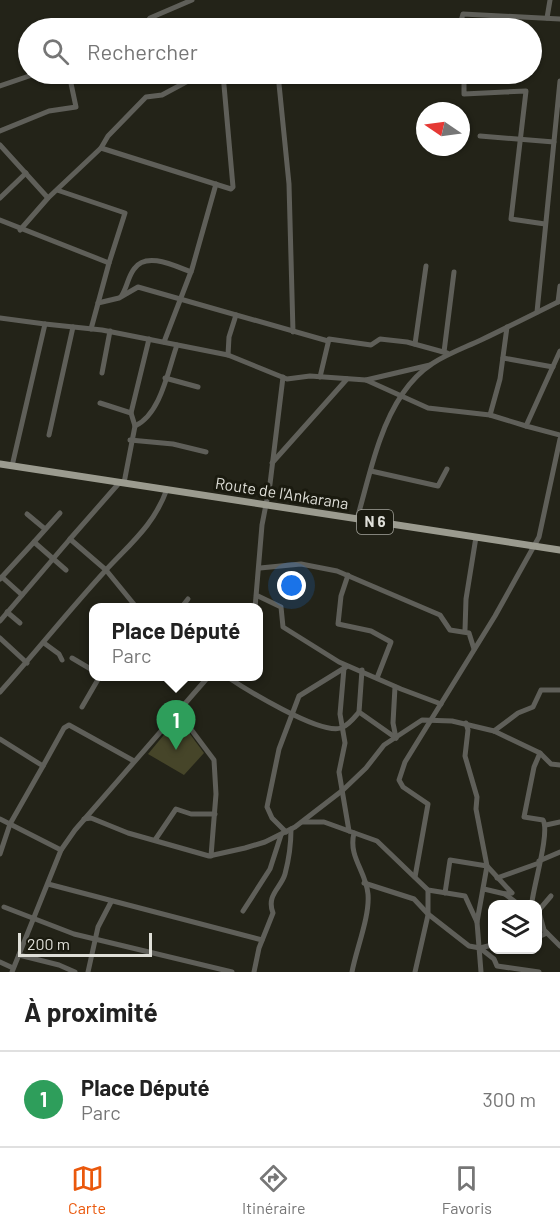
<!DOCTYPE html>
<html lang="fr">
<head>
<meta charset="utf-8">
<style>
	:root { --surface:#fff; --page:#f2f2f2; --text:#222; --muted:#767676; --line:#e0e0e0; --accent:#ea580c }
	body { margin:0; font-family:Barlow,sans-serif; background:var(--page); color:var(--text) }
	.controls { position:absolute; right:18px; bottom:18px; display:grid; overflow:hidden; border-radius:12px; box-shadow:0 2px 4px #0004 }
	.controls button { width:54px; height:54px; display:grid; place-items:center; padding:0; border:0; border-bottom:2px solid var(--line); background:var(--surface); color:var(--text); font:30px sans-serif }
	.compass { position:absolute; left:416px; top:102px; width:54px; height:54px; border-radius:50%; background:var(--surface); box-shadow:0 2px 4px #0004; rotate:283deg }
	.scale { position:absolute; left:18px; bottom:15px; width:134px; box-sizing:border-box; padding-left:6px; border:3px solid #dfdfd8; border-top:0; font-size:16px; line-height:21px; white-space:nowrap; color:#dfdfd8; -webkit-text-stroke:4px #1a1a0f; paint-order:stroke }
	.you { position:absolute; left:292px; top:586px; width:21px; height:21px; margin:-15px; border:4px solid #fff; border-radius:50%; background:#1a73e8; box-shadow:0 0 0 9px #1a73e833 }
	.badge { display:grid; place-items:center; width:39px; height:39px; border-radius:50%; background:var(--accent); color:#fff; font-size:20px; font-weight:700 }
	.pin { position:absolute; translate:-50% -50px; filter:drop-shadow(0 2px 3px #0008) }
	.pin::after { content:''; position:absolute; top:32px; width:21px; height:18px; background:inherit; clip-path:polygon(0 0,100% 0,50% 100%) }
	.popup { position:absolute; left:89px; top:603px; width:174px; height:78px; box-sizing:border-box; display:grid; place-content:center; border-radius:12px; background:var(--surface); filter:drop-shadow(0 2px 4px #0005); font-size:20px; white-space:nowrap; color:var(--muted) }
	.popup b { font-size:22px; color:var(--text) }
	.popup::after { content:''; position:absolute; left:50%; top:100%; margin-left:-12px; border:12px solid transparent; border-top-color:var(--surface) }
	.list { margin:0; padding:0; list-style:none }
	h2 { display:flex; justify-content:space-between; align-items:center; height:78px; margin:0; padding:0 24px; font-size:26px }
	h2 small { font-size:20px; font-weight:400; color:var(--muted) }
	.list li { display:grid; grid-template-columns:39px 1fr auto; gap:18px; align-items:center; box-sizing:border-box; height:96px; padding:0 24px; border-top:2px solid var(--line) }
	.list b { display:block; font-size:22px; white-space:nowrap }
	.list p { margin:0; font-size:20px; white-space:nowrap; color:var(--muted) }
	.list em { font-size:20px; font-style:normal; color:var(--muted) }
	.icon { flex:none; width:33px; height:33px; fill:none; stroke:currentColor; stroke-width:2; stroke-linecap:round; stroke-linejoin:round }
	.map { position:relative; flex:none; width:560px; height:972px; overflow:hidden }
	.search { position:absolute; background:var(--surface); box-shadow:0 2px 4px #0004; left:18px; right:18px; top:18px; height:66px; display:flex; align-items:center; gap:15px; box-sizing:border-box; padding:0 21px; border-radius:33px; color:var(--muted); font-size:22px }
	.sheet { height:174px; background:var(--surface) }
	nav { display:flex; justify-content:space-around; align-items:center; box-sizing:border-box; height:84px; border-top:2px solid var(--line); background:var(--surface); font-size:16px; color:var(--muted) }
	nav a { display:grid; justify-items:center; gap:3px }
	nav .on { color:var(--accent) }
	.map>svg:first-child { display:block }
	.green { fill:#464529 }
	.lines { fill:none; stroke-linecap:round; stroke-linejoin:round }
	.minor { stroke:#5f5f59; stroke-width:5 }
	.major { stroke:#9b9b8f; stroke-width:7 }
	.labels { text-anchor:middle; stroke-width:6; stroke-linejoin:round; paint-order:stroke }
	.shield { fill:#1a1a0f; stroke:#a4a49c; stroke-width:1.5 }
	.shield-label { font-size:15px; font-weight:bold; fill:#dfdfd8 }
	.street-label { font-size:16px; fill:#dfdfd8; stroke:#1a1a0f }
</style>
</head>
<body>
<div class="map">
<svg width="560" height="972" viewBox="0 0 560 972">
	<rect width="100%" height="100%" fill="#232318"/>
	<polygon class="green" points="178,718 204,753 184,775 148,754"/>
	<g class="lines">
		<g class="minor">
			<polyline points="547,18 550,0"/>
			<polyline points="142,28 150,18 192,0"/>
			<polyline points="459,28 463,14 560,19"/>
			<polyline points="278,74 289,184 293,332"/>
			<polyline points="464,74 464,94 526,91 511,219 545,224"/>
			<polyline points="0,86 35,74"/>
			<polyline points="0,131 49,111 76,107 69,74"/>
			<polyline points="480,136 554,142"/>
			<polyline points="0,145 48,198 101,148 231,189 233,187 223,74"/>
			<polyline points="101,148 108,136 146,97 162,95 201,74"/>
			<polyline points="57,190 125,213 109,263"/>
			<polyline points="0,198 26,173"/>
			<polyline points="0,220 109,263 91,329"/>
			<polyline points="20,230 48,198"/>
			<path d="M122 295C127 287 128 277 134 269 146 251 175 266 191 272"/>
			<polyline points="558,302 560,286"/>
			<polyline points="98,303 119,298 138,287 328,341"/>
			<polyline points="537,312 560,81"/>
			<polyline points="0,318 45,324"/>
			<polyline points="164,342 192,269 216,184"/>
			<polyline points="415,344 426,266"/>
			<polyline points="560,351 526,426 560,435"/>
			<polyline points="444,352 454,272"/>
			<polyline points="228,355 229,337 236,315"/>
			<polyline points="503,358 553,367"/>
			<polyline points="102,373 110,331"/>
			<polyline points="320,377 329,339 371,345 380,339 407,342 447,353"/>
			<polyline points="165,378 198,387"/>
			<polyline points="366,380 428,408 490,415 500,379 507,327"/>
			<polyline points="100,403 131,413 135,426 124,483"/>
			<polyline points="131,413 149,339"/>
			<polyline points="490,415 526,426"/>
			<path d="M135 426C161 414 168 370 177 345"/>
			<polyline points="49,435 73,327"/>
			<polyline points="130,440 173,444 206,452"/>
			<polyline points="272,463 347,379"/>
			<polyline points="12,466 45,324 102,330 228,355 287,379 310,376 366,380 430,365"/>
			<polyline points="371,471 438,486 447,469"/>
			<polyline points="120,482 70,539 106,570 137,608"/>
			<polyline points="27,514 45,529"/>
			<path d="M357 519C369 478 378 429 403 393 425 361 448 355 481 340 508 327 534 314 560 301"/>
			<polyline points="34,542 60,513"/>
			<polyline points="260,568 301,564 337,571 440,615 450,630 469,633 474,649"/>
			<polyline points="348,575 341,596 338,624 371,631 391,642 377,678"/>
			<polyline points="2,577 22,595"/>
			<polyline points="0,579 34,542 66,570"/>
			<polyline points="258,596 281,607 283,627 339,662 401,689 441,704"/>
			<polyline points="181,608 188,599"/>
			<polyline points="255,608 262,525 270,484 283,377"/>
			<polyline points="7,612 20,623"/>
			<polyline points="0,621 70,539"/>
			<polyline points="465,630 466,599 476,537"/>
			<polyline points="0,638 27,663"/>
			<polyline points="44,643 59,654 62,660"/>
			<polyline points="72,658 94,671"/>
			<polyline points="344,668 340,714 345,743 339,772 349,831 377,841 428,890 465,896 477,922 481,972"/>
			<polyline points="362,670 359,712 396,738"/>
			<path d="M226 676C245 689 320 735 341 728 349 725 354 718 359 712"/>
			<polyline points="395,687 393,723 396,738"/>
			<path d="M0 692C36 652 70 609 106 570 131 543 154 525 167 489"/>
			<polyline points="82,707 100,676"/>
			<polyline points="178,712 214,760 216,794 211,856"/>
			<polyline points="466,723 468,730 465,756 477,797 476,809 487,866 477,922"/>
			<polyline points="494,731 518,713 533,707 541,690 560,690"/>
			<polyline points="0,739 43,766 64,728 69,725 134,761"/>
			<polyline points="0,819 61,850"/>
			<polyline points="84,819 91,818 128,833 209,856 245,848 265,842 295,827 343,790 366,768 384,745 422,720 452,721 494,731 540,753 551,764 560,765"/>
			<polyline points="303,822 324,822 349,831"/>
			<polyline points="546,825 560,822"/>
			<polyline points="286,832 272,818 267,807 279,749 299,696 346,667"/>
			<polyline points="155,840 176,809 191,814 215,814"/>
			<polyline points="0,854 10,824 43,766"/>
			<polyline points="539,861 560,852"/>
			<polyline points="415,877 428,804 403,787 399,780 405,762 495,616 539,537 560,439"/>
			<polyline points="497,878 539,863"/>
			<polyline points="364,883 414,899 428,914 469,946 480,948 492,945"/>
			<polyline points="48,884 262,940"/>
			<polyline points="445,893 450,860 487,866 512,893 505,894 484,889"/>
			<polyline points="505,894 518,904"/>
			<path d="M532 902C534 884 550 832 543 820L524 817 534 767 540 753"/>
			<polyline points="4,907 74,934 232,972"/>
			<polyline points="538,909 544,930 560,946"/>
			<polyline points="539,910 551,896"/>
			<polyline points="243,911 270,869 281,835"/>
			<polyline points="538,937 547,933"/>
			<polyline points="480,948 494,959 497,966 539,972"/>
			<polyline points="19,955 59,965 75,972"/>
			<polyline points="0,962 13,968"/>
			<polyline points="12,972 61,850 75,830 209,676"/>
			<polyline points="88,972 98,927 111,902"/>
			<path d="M254 972 259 948 273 913C266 895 281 888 285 874 289 859 291 844 291 829"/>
			<path d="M352 972C356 950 370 916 368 894 366 871 348 857 354 833"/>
			<polyline points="415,972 428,915 428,890"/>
		</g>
		<polyline class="major" points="0,464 560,550"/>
	</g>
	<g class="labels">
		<rect class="shield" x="357" y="510" width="36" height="24" rx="4.5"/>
		<g class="shield-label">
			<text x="375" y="527">N 6</text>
		</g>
		<g class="street-label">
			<text transform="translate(282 493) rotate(9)" y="6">Route de l'Ankarana</text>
		</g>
	</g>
</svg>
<div class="controls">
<button><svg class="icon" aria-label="layers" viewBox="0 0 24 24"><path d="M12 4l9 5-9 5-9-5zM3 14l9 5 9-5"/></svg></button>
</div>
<svg class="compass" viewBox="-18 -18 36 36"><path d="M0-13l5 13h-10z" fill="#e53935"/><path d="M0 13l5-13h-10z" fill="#767676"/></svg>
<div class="scale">200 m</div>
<div class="you"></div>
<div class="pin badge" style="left:176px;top:750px;background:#2e9e5b">1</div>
<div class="popup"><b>Place Député</b>Parc</div>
<div class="search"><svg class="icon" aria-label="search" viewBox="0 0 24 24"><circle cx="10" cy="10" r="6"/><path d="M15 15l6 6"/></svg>Rechercher</div>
</div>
<section class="sheet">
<h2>À proximité<small></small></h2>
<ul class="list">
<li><span class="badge" style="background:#2e9e5b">1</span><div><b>Place Député</b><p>Parc</p></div><em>300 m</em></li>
</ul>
</section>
<nav>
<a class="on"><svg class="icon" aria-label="map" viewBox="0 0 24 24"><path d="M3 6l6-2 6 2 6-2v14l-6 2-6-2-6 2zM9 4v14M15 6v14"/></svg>Carte</a>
<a><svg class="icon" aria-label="directions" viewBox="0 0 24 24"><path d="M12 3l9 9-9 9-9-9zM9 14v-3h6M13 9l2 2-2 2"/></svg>Itinéraire</a>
<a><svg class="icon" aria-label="saved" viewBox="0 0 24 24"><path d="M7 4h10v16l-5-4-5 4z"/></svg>Favoris</a>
</nav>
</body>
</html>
